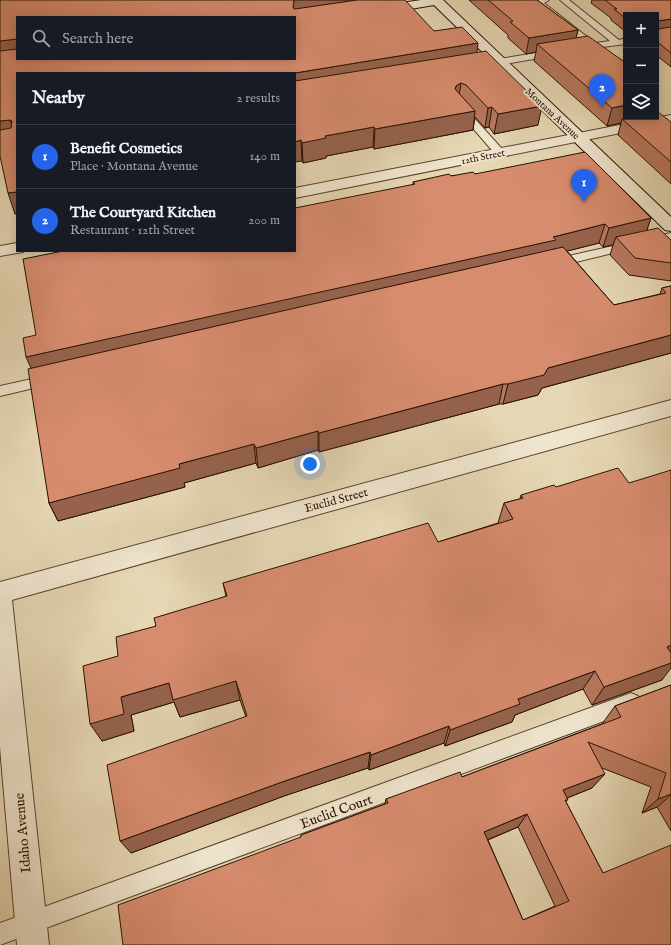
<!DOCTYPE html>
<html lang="en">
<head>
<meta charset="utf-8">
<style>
	:root { --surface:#171b24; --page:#242831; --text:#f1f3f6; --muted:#9ea1a6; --line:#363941; --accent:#2563eb }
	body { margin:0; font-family:"IM FELL English",serif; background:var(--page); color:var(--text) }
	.controls { position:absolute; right:12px; top:12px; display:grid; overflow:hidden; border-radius:0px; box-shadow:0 2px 10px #0003 }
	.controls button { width:36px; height:36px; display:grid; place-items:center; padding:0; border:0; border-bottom:1px solid var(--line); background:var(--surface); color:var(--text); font:20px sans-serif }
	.you { position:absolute; left:310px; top:464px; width:14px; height:14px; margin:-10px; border:3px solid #fff; border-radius:50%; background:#1a73e8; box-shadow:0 0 0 6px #1a73e833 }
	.badge { display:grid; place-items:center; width:26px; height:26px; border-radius:50%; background:var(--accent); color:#fff; font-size:13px; font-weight:700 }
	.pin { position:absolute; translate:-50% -33px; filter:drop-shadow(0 1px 2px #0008) }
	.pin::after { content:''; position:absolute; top:21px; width:14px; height:12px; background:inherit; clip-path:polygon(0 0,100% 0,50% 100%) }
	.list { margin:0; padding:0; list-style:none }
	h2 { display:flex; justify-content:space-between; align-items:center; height:52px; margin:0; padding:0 16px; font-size:17px }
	h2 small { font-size:13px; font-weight:400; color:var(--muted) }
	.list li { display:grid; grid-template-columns:26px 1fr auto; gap:12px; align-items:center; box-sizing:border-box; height:64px; padding:0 16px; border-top:1px solid var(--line) }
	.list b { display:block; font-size:15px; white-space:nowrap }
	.list p { margin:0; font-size:13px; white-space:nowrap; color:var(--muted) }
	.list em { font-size:13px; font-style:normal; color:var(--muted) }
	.icon { flex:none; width:22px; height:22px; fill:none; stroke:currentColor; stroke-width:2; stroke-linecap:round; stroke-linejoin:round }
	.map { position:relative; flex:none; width:671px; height:945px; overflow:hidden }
	.search { position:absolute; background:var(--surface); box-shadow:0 2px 10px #0003; left:16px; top:16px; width:280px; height:44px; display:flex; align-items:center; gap:10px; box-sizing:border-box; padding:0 14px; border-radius:0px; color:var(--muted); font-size:15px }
	.panel { position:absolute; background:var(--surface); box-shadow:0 2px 10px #0003; left:16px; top:72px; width:280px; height:180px; border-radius:0px }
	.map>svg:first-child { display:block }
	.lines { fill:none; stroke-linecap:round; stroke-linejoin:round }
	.lane-casing { stroke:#59422d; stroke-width:2 }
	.street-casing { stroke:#59422d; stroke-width:2 }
	.secondary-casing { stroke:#2a1100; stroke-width:2 }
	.lane { fill:#efe5ce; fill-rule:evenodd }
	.street { fill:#efe5ce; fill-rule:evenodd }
	.secondary { fill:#efe5ce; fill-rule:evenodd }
	.wall { fill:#b9785f; stroke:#2a1100; fill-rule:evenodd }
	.shaded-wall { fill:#96624d; stroke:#2a1100 }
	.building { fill:#d78c6e; stroke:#2a1100; fill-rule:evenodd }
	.labels { text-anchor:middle; stroke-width:4; stroke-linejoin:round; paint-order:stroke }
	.far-street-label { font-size:10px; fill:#2a1100; stroke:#efe5ce }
	.street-label { font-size:12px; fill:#2a1100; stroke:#efe5ce }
	.near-street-label { font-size:14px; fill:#2a1100; stroke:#efe5ce }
</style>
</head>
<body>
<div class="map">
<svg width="671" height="945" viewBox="0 0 671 945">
	<rect width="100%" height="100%" fill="#e6d7b4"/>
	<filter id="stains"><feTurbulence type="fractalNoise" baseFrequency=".005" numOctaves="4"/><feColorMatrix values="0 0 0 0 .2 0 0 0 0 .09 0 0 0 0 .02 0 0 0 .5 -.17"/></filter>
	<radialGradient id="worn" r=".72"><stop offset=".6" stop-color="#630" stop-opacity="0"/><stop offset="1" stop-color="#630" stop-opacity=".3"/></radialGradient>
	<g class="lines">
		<g class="lane-casing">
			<g id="lane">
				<polygon points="534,0 549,0 544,3 595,43 610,41 560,0 569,0 619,40 626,38 626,44 579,50 578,48 579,46 586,45 534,3"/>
				<polygon points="554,50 557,51 558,53 557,55 487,67 483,64 487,61"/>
				<polygon points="461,106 464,107 504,151 505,153 504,155 496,155 458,111 456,109"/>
				<polygon points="671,233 671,239 555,267 551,266 549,263 551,260 555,259"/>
				<polygon points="50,375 55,377 57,380 55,383 0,396 0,386"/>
				<polygon points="631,693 638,696 640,702 638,708 631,711 0,945 0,923"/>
			</g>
		</g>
		<g class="street-casing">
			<g id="street">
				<polygon points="671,115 671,123 295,198 295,188"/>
				<polygon points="17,243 17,251 23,252 0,256 0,246"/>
				<polygon points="671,400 671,416 12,600 49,945 17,945 0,747 0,582"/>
			</g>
		</g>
		<g class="secondary-casing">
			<polygon id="secondary" points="421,0 443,0 671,217 671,231 665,230 434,5 381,14 377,13 375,10 377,7 381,6"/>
		</g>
		<use href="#lane" class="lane"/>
		<use href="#street" class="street"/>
		<use href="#secondary" class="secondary"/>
	</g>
	<g class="wall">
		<path d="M0 0 434 31 477 52 538 125 494 134 489 127 485 128 475 117 473 130 374 149 373 147 326 156V158L303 163 302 161 295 73 15 214ZM17 17 295 59H17Z"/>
		<polygon points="469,0 537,0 578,30 576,38 626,117 671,122 671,184 618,135 621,123 607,126 534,61 536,52 526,54 508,38 508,35"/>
		<polygon points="592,0 671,0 671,67 656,55 656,15 626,15 626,32 611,20 611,18 591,3"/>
		<polygon points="475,174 651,218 647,230 671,240 671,281 629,275 610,255 613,245 603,247 599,243 567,251 614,305 660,294 662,288 671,286 671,353 542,388 538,395 503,404 499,404 319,452 318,450 258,468 256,463 184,483 185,487 58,521 49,503 36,335 295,251 413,185 413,182 451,176"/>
		<polygon points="521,495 662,680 592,705 583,689 515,715 512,722 445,746 444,743 369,770 368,768 284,796 131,853 246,717 240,700 180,717 174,702 131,715 134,731 102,741 118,656 156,626 226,596 223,583 438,542 498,523 504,503 520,499"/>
		<path d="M671 685V831L657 807 642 813 651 787 602 768 592 788 567 798 566 802 603 873 671 945H123L301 838V835L385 804 386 799 462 777 602 724 615 706ZM518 827 555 906 523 920 488 840Z"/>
	</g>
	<g class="shaded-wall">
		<polygon points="294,0 390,0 295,17 293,8"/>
		<polygon points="671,19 671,29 656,32 658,21"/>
		<polygon points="578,30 574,46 537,44 536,52 526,54 529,38"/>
		<polygon points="16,39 17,41 17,58 0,60 0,41"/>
		<polygon points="478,43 476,62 295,92 295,73"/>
		<polygon points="461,83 458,103 453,106 456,86"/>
		<polygon points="626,105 626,117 643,117 622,119 621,123 607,126 612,108"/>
		<polygon points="542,106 538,125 494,134 498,114"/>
		<polygon points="492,107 489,127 485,128 488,108"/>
		<polygon points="475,111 473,130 374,149 375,129"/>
		<polygon points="10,120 17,140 0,141 0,121"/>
		<polygon points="374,127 373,147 326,156 326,158 303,163 302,143 325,136"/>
		<polygon points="301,140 302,161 295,162 295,142"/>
		<polygon points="17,192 17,213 15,214 8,193"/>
		<polygon points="651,218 644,238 616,237 613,245 603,247 609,228"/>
		<polygon points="605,224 599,243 552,255 35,377 26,357 553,237"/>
		<polygon points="671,335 671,353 542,388 538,395 503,404 508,384 548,368"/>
		<polygon points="503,384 499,404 319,452 319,433"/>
		<polygon points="318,431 318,450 258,468 256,448"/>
		<polygon points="254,444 256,463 184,483 185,487 58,521 49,503 179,464"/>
		<polygon points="671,645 671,659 667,647"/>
		<polygon points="671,663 671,668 662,680 592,705 604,687"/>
		<polygon points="595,671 583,689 515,715 512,722 445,746 450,730 518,699"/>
		<polygon points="236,681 240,700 180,717 174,702 131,715 134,731 102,741 90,724 121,697 169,683"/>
		<polygon points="449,726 444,743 369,770 371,755"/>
		<polygon points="370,752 368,768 284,796 131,853 120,841 282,782"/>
		<polygon points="605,774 592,788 552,804 563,790"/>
		<polygon points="671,794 671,795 657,807 642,813 658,799"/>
		<polygon points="527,814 518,827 477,844 484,832"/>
	</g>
	<g class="building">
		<polygon points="0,0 294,0 293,8 295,9 357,0 405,0 434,31 462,27 478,43 295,73 17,73 17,192 8,193 0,156 0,130 11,128 12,121 10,120 0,121 0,51 17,49 17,59 295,59 295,17 17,17 17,39 0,41"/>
		<polygon points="488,0 537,0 578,30 529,38 510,22 513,21"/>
		<polygon points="605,0 671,0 671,19 658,21 658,29 671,27 671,53 656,41 656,15 626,15 626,19 614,9 617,9"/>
		<polygon points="588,36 626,63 626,105 612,108 537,44"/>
		<polygon points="486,51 542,106 498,114 492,107 488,108 466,85 461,83 456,86 455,89 475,111 375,129 374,127 325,136 326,138 302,143 301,140 295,142 295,81"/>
		<polygon points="656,112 658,112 671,122 671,162 622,119 632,117 656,117"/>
		<polygon points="585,152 651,218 609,228 605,224 553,237 556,240 26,357 23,338 36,335 23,259 63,251 295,251 295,208 415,184 413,182 449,174 451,176 473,172 475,174"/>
		<polygon points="658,228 671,240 671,263 635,258 616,237"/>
		<polygon points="563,247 614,305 666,293 662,288 671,286 671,335 548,368 544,375 508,384 503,384 319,433 318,431 256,448 254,444 179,464 180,468 49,503 28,369"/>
		<polygon points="618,468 629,483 671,470 671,645 667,647 671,653 671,663 604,687 595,671 518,699 520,704 450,730 449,726 371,755 370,752 282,782 120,841 107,765 247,716 236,681 173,700 169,683 121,697 124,714 90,724 83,666 118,656 116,637 156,626 154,618 227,596 223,583 428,523 438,542 513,519 504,503 523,498 521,495 554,485 556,487"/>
		<path d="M671 685V794L658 799 666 773 588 742 605 774 563 790 568 800H565L603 873 671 845V945H123L118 905 301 837V835L388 803 386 799 460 772 462 777 621 717 615 706ZM527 814 569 901 523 920 484 832Z"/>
	</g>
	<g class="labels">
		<g class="far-street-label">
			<text transform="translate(553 113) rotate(43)" y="4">Montana Avenue</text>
			<text transform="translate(483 156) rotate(-11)" y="4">12th Street</text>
		</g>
		<g class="street-label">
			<text transform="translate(336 500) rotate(-15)" y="4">Euclid Street</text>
		</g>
		<g class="near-street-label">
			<text transform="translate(336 811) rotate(-20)" y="5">Euclid Court</text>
			<text transform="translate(22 833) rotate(-95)" y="5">Idaho Avenue</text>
		</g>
	</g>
	<rect width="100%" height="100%" filter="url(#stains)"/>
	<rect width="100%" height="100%" fill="url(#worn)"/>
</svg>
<div class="controls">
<button>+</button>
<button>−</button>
<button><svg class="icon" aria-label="layers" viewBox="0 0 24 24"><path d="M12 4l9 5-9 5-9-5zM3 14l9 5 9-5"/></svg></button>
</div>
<div class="you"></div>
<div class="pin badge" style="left:584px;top:202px">1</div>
<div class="pin badge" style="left:602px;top:107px">2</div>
<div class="search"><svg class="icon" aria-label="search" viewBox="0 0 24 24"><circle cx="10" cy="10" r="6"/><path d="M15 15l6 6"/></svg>Search here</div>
<section class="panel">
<h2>Nearby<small>2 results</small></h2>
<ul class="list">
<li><span class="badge">1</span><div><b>Benefit Cosmetics</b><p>Place · Montana Avenue</p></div><em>140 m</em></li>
<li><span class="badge">2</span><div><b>The Courtyard Kitchen</b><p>Restaurant · 12th Street</p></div><em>200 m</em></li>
</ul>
</section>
</div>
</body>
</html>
